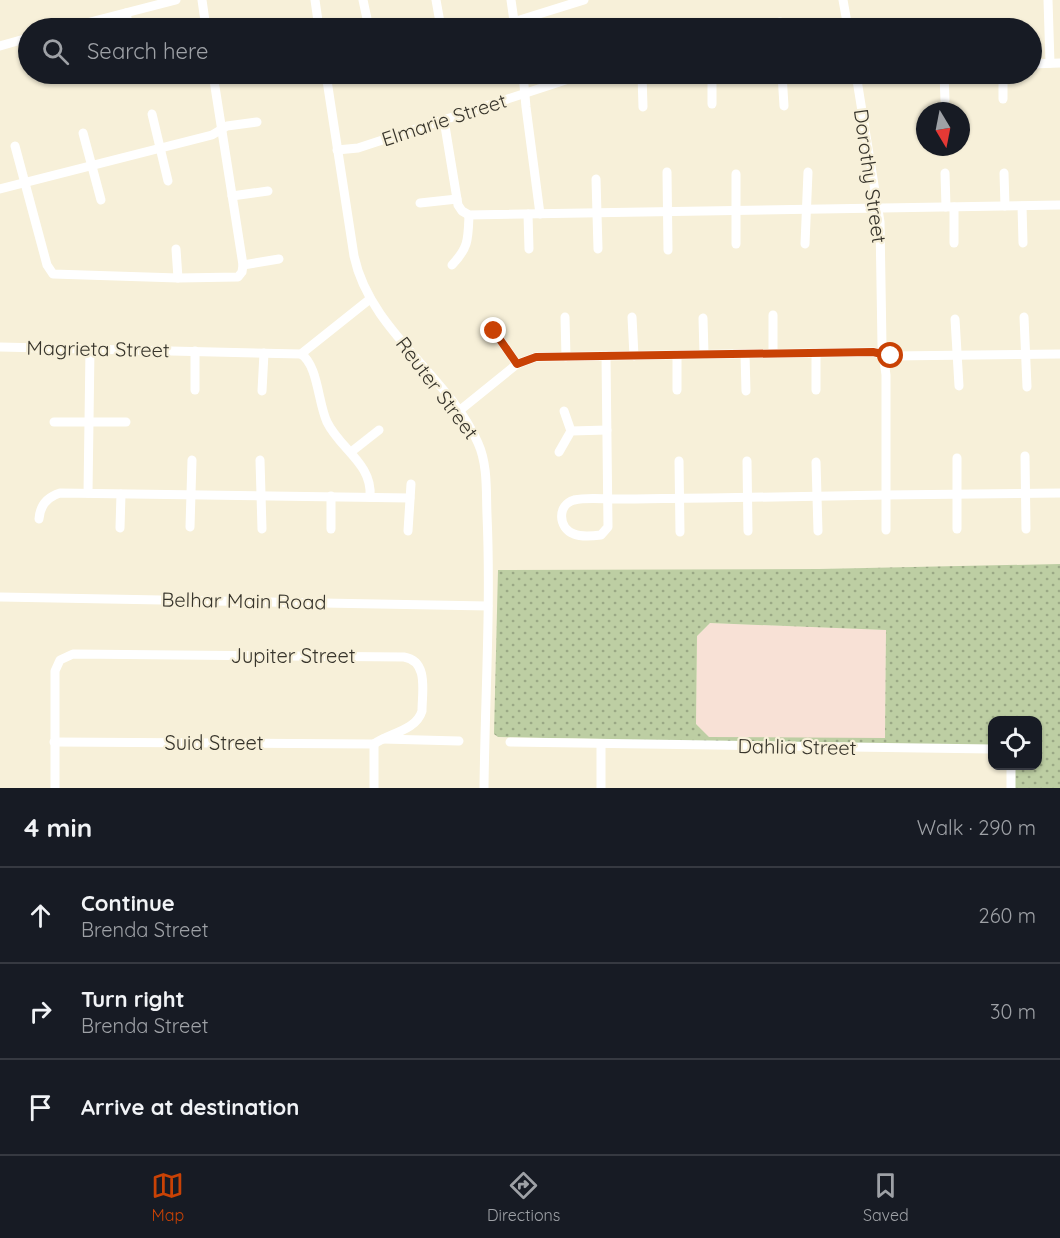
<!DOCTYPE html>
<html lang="en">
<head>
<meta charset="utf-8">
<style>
	:root { --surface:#171b24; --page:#20242c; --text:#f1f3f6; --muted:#9ea1a6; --line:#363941; --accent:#c94205 }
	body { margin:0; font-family:Quicksand,sans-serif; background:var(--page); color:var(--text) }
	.controls { position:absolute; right:18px; bottom:18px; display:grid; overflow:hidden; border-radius:12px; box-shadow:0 2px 4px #0004 }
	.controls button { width:54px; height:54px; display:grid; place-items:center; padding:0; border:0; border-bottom:2px solid var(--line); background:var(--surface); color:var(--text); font:30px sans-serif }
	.compass { position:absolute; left:916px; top:102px; width:54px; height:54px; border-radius:50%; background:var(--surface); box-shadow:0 2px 4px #0004; rotate:170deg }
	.stop { position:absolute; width:18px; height:18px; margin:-14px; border:4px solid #c94205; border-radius:50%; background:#fff }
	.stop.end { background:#c94205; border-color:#fff; box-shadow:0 2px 6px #0008 }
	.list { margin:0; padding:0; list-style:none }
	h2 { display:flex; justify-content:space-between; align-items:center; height:78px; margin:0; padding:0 24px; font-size:26px }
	h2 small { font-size:20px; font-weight:400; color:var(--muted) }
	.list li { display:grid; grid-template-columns:39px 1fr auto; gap:18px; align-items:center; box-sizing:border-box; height:96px; padding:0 24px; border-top:2px solid var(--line) }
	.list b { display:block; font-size:22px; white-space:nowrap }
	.list p { margin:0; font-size:20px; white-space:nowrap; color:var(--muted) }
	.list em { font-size:20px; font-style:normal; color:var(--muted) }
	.icon { flex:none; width:33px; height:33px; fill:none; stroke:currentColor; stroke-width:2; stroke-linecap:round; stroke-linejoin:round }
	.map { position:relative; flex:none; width:1060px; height:788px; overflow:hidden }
	.search { position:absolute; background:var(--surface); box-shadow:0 2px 4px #0004; left:18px; right:18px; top:18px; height:66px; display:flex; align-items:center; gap:15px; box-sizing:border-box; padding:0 21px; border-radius:33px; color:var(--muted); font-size:22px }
	.sheet { height:366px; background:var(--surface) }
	nav { display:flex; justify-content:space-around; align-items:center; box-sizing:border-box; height:84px; border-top:2px solid var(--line); background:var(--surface); font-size:16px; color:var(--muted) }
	nav a { display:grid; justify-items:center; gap:3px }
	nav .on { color:var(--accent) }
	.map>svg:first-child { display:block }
	.commercial { fill:#f8e1d6 }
	.grass { fill:url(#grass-dots); fill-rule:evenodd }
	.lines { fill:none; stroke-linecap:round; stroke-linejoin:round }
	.minor { stroke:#fff; stroke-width:9 }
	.route { stroke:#c94205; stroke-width:8 }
	.labels { text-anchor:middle; stroke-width:4.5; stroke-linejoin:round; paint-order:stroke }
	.street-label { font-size:20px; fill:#37342b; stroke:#f7f0d9 }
</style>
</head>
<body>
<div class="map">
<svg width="1060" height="788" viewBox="0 0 1060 788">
	<defs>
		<pattern id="grass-dots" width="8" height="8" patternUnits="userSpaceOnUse" patternTransform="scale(1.5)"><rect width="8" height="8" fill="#bdcea3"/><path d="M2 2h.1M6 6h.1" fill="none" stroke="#9aa885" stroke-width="1.8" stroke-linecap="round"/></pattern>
	</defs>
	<rect width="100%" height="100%" fill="#f7f0d9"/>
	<polygon class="commercial" points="710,623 886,630 885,739 709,738 696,724 697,636"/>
	<path class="grass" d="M1060 564V788H1015V766H1038V720H992V745L614 742 605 739 498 737 494 734 498 570 819 569ZM710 623 886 630 885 738 709 737 696 724 697 636Z"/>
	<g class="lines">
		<g class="minor">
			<polyline points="202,0 206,28"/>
			<polyline points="315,0 319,28"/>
			<polyline points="363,0 369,28"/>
			<polyline points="436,0 441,28"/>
			<polyline points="511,0 515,28"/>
			<polyline points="843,0 848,28"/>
			<polyline points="1048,0 1050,63"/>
			<polyline points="126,13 129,28"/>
			<polyline points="780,22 780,28"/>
			<polyline points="67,28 176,0"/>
			<polyline points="494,28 584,0"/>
			<polyline points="0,46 28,38"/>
			<polyline points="1032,64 1060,63"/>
			<path d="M326 74 354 256C370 331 448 375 478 443 488 465 486 492 487 515 491 606 485 697 484 788"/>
			<polyline points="523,74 526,107 540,214"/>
			<polyline points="642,74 643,107"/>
			<polyline points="712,74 712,104"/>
			<polyline points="782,74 784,106"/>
			<polyline points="856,74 880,222 882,345 886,375 886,530"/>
			<polyline points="944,74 945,100"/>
			<polyline points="1003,74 1003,99"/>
			<polyline points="152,114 168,181"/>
			<polyline points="444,120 458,205 462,211 469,215 1060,205"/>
			<polyline points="83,133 101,200"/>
			<polyline points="15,146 47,265 53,274 178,278 238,277 242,272 243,265 213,74"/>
			<polyline points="337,150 358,148 584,74"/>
			<polyline points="667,172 668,250"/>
			<polyline points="945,173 946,207"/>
			<polyline points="1004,173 1005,206"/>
			<polyline points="596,179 598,249"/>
			<polyline points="0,189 212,135 227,126 257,122"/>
			<polyline points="232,196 268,191"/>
			<polyline points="420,203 457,199"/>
			<polyline points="1022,206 1023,243"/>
			<polyline points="954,207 954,243"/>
			<polyline points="528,214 529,249"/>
			<polyline points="736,244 736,174"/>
			<polyline points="805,244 808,172"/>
			<polyline points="176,249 178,278"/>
			<polyline points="243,265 279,259"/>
			<path d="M452 265C469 247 468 239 469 215"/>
			<polyline points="565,317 566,357"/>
			<polyline points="632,317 634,356"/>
			<polyline points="1024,317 1027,387"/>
			<polyline points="703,318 704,354"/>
			<polyline points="955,319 959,386"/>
			<polyline points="494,331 517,364"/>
			<polyline points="0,347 301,354 370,299"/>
			<polyline points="773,353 773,315"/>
			<polyline points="816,353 816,390"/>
			<path d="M301 354C318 365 318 403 327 422 340 449 373 464 370 497"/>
			<polyline points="745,354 746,391"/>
			<polyline points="677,355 677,390"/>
			<path d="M606 356 608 527 601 535C593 536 581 537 574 534 558 528 557 505 574 500 587 497 602 499 615 499 647 499 679 498 710 498 827 496 943 494 1060 493"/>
			<polyline points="195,390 195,351"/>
			<polyline points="262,391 264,353"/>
			<polyline points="459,411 517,364 536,357 873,352 891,356 1060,354"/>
			<polyline points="564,411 571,431"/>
			<polyline points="54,422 126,422"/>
			<polyline points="351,452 379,430"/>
			<polyline points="559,452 571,431 607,430"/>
			<polyline points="1025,456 1026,529"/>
			<polyline points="957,458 957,529"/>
			<polyline points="260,460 262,529"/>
			<polyline points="679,461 680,532"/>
			<polyline points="747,461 748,531"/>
			<polyline points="816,462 818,531"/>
			<polyline points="88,493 90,349"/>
			<path d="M39 519C40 505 47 497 60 493L410 498"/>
			<polyline points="190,527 192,460"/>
			<polyline points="120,528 121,494"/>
			<polyline points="331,529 331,496"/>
			<polyline points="408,531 411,484"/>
			<polyline points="0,597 488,606"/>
			<polyline points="383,739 459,741"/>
			<polyline points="54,742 374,744"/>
			<polyline points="510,742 992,749"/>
			<polyline points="374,744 374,788"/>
			<polyline points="601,745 601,788"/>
			<polyline points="1011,766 1011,788"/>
			<path d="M55 788V671L60 660 73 654 404 657C429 661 422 692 422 711 416 731 389 733 374 744"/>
		</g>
	</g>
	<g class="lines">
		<polyline class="route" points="494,331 517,364 536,357 873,352 891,356"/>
	</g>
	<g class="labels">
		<g class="street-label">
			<text transform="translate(444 120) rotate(-18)" y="7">Elmarie Street</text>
			<text transform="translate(870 176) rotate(82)" y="7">Dorothy Street</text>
			<text transform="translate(98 349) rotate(1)" y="7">Magrieta Street</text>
			<text transform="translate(437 388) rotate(53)" y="7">Reuter Street</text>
			<text transform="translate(244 601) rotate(1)" y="7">Belhar Main Road</text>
			<text x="293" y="663">Jupiter Street</text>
			<text x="214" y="750">Suid Street</text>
			<text transform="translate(797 747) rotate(1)" y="7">Dahlia Street</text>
		</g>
	</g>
</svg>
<div class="controls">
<button><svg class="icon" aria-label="locate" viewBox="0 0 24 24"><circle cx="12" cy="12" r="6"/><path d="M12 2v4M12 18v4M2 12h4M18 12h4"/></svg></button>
</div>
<svg class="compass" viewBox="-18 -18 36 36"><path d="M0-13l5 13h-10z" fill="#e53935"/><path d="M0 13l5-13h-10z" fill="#9ea1a6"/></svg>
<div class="stop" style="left:891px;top:356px"></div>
<div class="stop end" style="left:494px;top:331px"></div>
<div class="search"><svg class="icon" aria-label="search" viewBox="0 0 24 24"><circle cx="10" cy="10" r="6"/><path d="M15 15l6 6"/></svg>Search here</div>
</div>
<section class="sheet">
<h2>4 min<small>Walk · 290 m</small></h2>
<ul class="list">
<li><svg class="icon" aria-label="ahead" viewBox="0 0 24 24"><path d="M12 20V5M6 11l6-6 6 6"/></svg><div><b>Continue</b><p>Brenda Street</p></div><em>260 m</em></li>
<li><svg class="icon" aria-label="right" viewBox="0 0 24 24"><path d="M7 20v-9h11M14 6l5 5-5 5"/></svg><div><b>Turn right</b><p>Brenda Street</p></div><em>30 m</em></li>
<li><svg class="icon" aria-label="arrive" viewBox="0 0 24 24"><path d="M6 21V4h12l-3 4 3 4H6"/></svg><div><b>Arrive at destination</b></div></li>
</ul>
</section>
<nav>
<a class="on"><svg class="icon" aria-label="map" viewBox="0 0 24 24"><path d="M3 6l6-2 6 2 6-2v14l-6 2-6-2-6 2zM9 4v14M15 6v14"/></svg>Map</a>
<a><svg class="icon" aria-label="directions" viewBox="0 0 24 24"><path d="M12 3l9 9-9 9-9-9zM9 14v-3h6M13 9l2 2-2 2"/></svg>Directions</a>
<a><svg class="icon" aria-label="saved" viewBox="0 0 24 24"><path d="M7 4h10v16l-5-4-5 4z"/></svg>Saved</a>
</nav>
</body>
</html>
